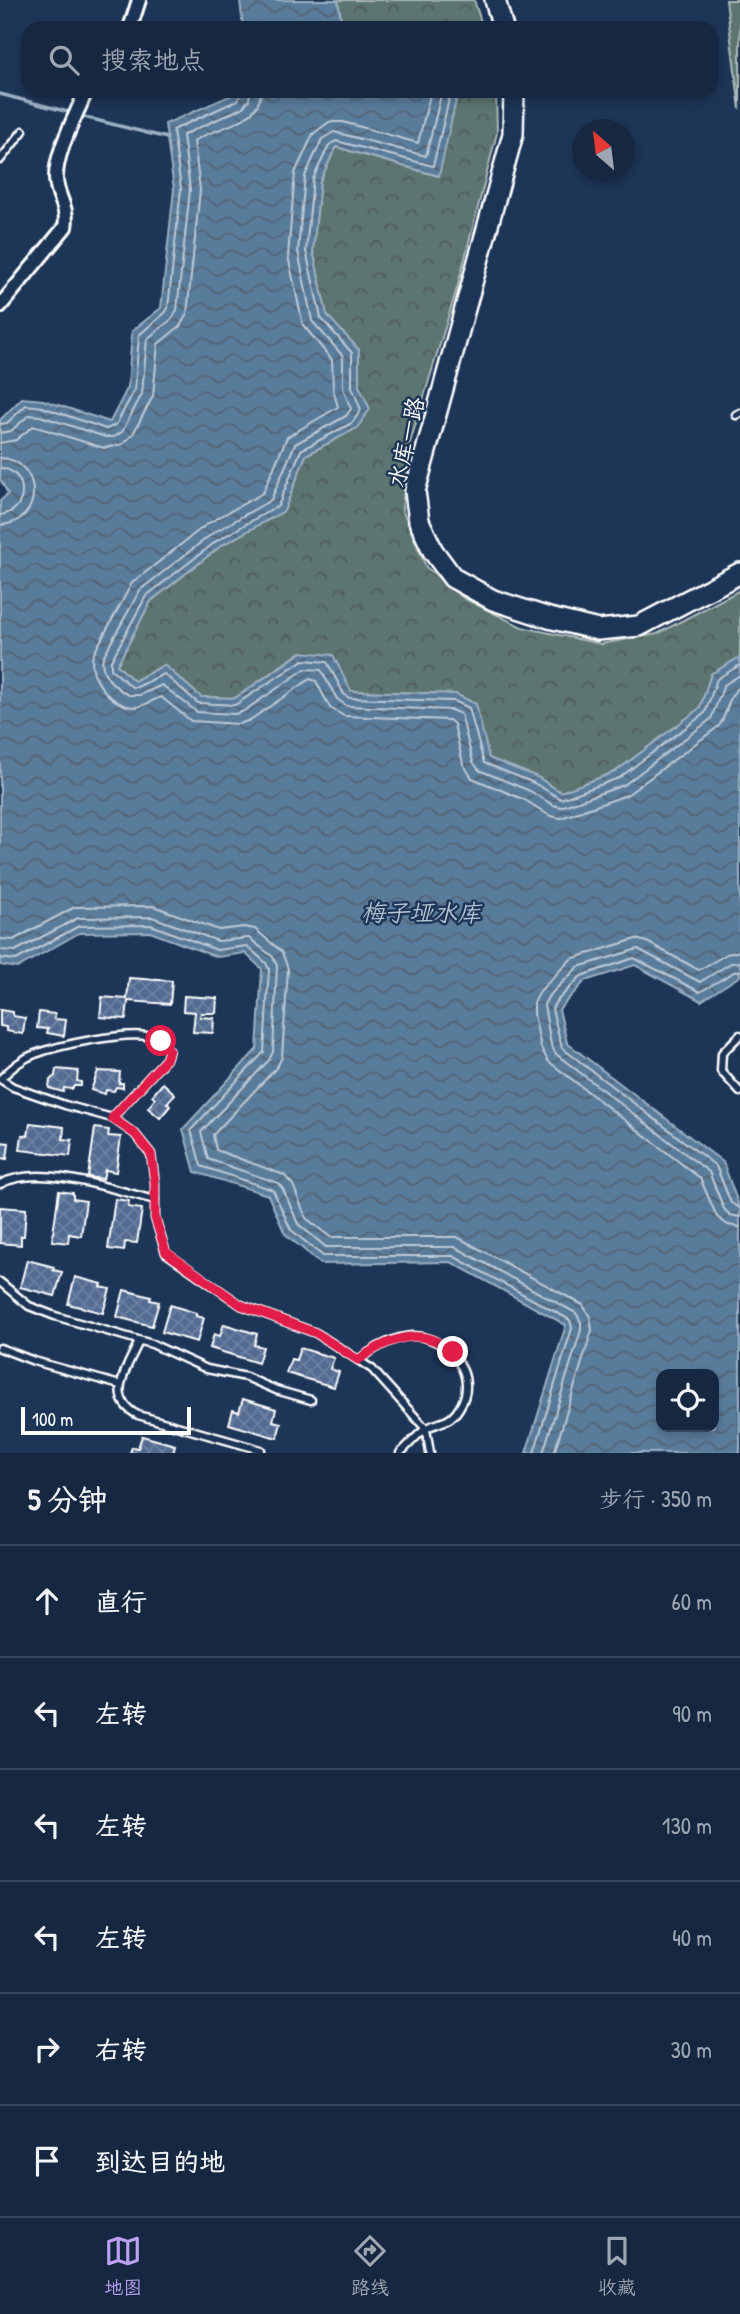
<!DOCTYPE html>
<html lang="zh">
<head>
<meta charset="utf-8">
<style>
	:root { --surface:#162841; --page:#1f3048; --text:#f1f3f6; --muted:#9ea6b1; --line:#35445a; --accent:#bca0f2 }
	body { margin:0; font-family:"Patrick Hand","LXGW WenKai TC",sans-serif; background:var(--page); color:var(--text) }
	.controls { position:absolute; right:21px; bottom:21px; display:grid; overflow:hidden; border-radius:14px; box-shadow:0 4px 10px #0003 }
	.controls button { width:63px; height:63px; display:grid; place-items:center; padding:0; border:0; border-bottom:2px solid var(--line); background:var(--surface); color:var(--text); font:35px sans-serif }
	.compass { position:absolute; left:572px; top:119px; width:63px; height:63px; border-radius:50%; background:var(--surface); box-shadow:0 4px 10px #0003; rotate:332deg }
	.scale { position:absolute; left:21px; bottom:18px; width:170px; box-sizing:border-box; padding-left:7px; border:4px solid #fff; border-top:0; font-size:19px; line-height:24px; white-space:nowrap; color:#fff; -webkit-text-stroke:5px #1d3557; paint-order:stroke }
	.stop { position:absolute; width:21px; height:21px; margin:-16px; border:5px solid #e11d48; border-radius:50%; background:#fff }
	.stop.end { background:#e11d48; border-color:#fff; box-shadow:0 2px 7px #0008 }
	.list { margin:0; padding:0; list-style:none }
	h2 { display:flex; justify-content:space-between; align-items:center; height:91px; margin:0; padding:0 28px; font-size:30px }
	h2 small { font-size:23px; font-weight:400; color:var(--muted) }
	.list li { display:grid; grid-template-columns:46px 1fr auto; gap:21px; align-items:center; box-sizing:border-box; height:112px; padding:0 28px; border-top:2px solid var(--line) }
	.list b { display:block; font-size:26px; white-space:nowrap }
	.list em { font-size:23px; font-style:normal; color:var(--muted) }
	.icon { flex:none; width:38px; height:38px; fill:none; stroke:currentColor; stroke-width:2; stroke-linecap:round; stroke-linejoin:round }
	.map { position:relative; flex:none; width:740px; height:1453px; overflow:hidden }
	.search { position:absolute; background:var(--surface); box-shadow:0 4px 10px #0003; left:21px; right:21px; top:21px; height:77px; display:flex; align-items:center; gap:18px; box-sizing:border-box; padding:0 24px; border-radius:21px; color:var(--muted); font-size:26px }
	.sheet { height:763px; background:var(--surface) }
	nav { display:flex; justify-content:space-around; align-items:center; box-sizing:border-box; height:98px; border-top:2px solid var(--line); background:var(--surface); font-size:19px; color:var(--muted) }
	nav a { display:grid; justify-items:center; gap:4px }
	nav .on { color:var(--accent) }
	.map>svg:first-child { display:block }
	.forest { fill:url(#forest-crowns); stroke:#adbab8; stroke-width:2 }
	.water { fill:url(#water-waves); stroke:#9cb0c3; stroke-width:2; fill-rule:evenodd }
	.lines { fill:none; stroke-linecap:round; stroke-linejoin:round }
	.shore { stroke:#bdcad7; stroke-width:2 }
	.stream { stroke:#9cb0c3; stroke-width:3.5 }
	.building { fill:url(#building-cross-hatch); stroke:#fff; stroke-width:2 }
	.lane-casing { stroke:#fff; stroke-width:11 }
	.street-casing { stroke:#fff; stroke-width:18 }
	.secondary-casing { stroke:#fff; stroke-width:24 }
	.lane { stroke:#1d3557; stroke-width:6 }
	.street { stroke:#1d3557; stroke-width:12 }
	.secondary { stroke:#1d3557; stroke-width:19 }
	.route { stroke:#e11d48; stroke-width:9 }
	.labels { text-anchor:middle; stroke-width:5; stroke-linejoin:round; paint-order:stroke }
	.street-label { font-size:23px; fill:#fff; stroke:#1d3557 }
	.water-label { font-size:24px; font-style:italic; fill:#b5c4d2; stroke:#1d3557 }
</style>
</head>
<body>
<div class="map">
<svg width="740" height="1453" viewBox="0 0 740 1453">
	<defs>
		<pattern id="forest-crowns" width="20" height="18" patternUnits="userSpaceOnUse" patternTransform="scale(1.75)"><rect width="20" height="18" fill="#5b7470"/><path d="M2 6a3 3 0 1 1 6 0M12 15a3 3 0 1 1 6 0" fill="none" stroke="#525c5a"/></pattern>
		<pattern id="water-waves" width="16" height="10" patternUnits="userSpaceOnUse" patternTransform="scale(1.75)"><rect width="16" height="10" fill="#5a7b9b"/><path d="M0 5q4-4 8 0t8 0" fill="none" stroke="#536474"/></pattern>
		<pattern id="building-cross-hatch" width="8" height="8" patternUnits="userSpaceOnUse" patternTransform="scale(1.75)"><rect width="8" height="8" fill="#526b91"/><path d="M0 0l8 8M0 8l8-8" fill="none" stroke="#6c81a2"/></pattern>
	</defs>
	<rect width="100%" height="100%" fill="#1d3557"/>
	<filter id="ink" filterUnits="userSpaceOnUse"><feTurbulence type="fractalNoise" baseFrequency=".0143" numOctaves="2"/><feDisplacementMap in="SourceGraphic" scale="14" xChannelSelector="R" yChannelSelector="G"/><feConvolveMatrix kernelMatrix="1 2 1 2 8 2 1 2 1" color-interpolation-filters="sRGB"/></filter>
	<g filter="url(#ink)">
		<g class="forest">
			<polygon points="338,0 474,0 483,28 361,28 341,20"/>
			<polygon points="726,0 740,0 740,109"/>
			<polygon points="458,91 496,91 497,133 458,285 409,446 402,509 426,567 463,598 522,627 601,644 657,634 740,590 740,657 711,674 700,708 615,772 561,792 537,777 488,758 456,694 351,691 301,652 235,698 201,697 164,665 134,681 117,665 151,601 222,545 284,511 306,455 357,428 359,350 327,316 313,251 320,181 336,147 438,176"/>
		</g>
		<g class="water">
			<polygon points="240,0 338,0 341,20 361,28 243,28"/>
			<path d="M241 91H458L439 176 336 147 320 181 313 251 327 315 359 350V386L370 409 357 428 306 455 284 511 222 545 151 601 117 665 134 681 164 665 201 697 235 698 302 652 333 655 351 691 456 694 476 704 489 758 537 777 561 792 615 772 700 708 711 674 740 657V976L701 1001 635 965 585 981 559 1009 567 1043 723 1162 740 1209V1453H526L566 1325 451 1262 321 1264 285 1234 268 1195 195 1172 183 1129 257 1049 262 969 245 953 217 957 150 932 79 933 17 968 0 965V501L8 494 0 479V420L22 398 43 400 110 422 128 387 132 331 161 308 174 189 165 124ZM661 1374H714V1427H661Z"/>
		</g>
		<g class="lines">
			<g class="shore">
				<path d="M431 91 418 143 343 122H329L313 134 295 173 288 256 303 325 332 360 333 389 338 407 287 437 263 493 207 524 132 583 93 655C87 677 112 707 134 707 144 707 152 700 161 697L191 721 239 724 250 720 310 679 316 681 330 708 344 716 449 720 454 724 463 764 472 778 525 800 550 816 561 818 627 795 719 726C728 714 727 695 740 687"/>
				<path d="M442 91 426 156 334 132 322 139 305 176 298 251 312 321 343 356V388L351 409 346 416 295 444 271 500 213 533 140 590 103 657C99 674 115 688 129 695H140L162 685 197 712 235 714 244 711 305 669 321 670 337 699 347 706 451 710 461 714 473 762 479 770 530 791 553 805 561 807 624 785 711 719 724 685 740 675"/>
				<polyline points="451,91 433,166 336,141 329,145 313,179 306,251 321,318 352,353 352,387 361,410 352,423 301,450 278,506 218,540 146,596 111,661 111,669 132,687 137,687 164,674 198,703 235,705 303,660 327,662 344,694 349,698 454,701 469,708 484,763 534,783 561,799 619,778 705,713 717,679 740,665"/>
				<polyline points="0,424 7,423 26,405 42,407 106,429 116,425 135,389 139,335 165,313 168,308 181,189 173,130 238,100 242,91"/>
				<polyline points="0,433 11,431 29,415 40,416 106,437 114,437 122,432 142,394 147,339 172,319 177,310 190,190 183,135 242,108 249,100 250,91"/>
				<path d="M0 443 16 440 33 426 104 448 123 444 133 434 153 396 158 344 180 326 187 314 200 190 194 141C216 126 260 125 261 91"/>
				<path d="M0 458C42 459 46 523 0 525"/>
				<path d="M0 468C29 470 30 512 0 515"/>
				<polyline points="0,939 13,940 75,907 153,906 219,930 244,927 255,929 282,952 288,969 282,1057 277,1067 213,1135 216,1150 284,1175 293,1185 306,1218 330,1237 457,1237 583,1305 590,1317 592,1330 554,1453"/>
				<polyline points="0,950 15,951 78,918 152,917 218,941 249,938 273,957 277,966 273,1052 269,1060 201,1132 208,1159 278,1183 283,1189 298,1224 326,1247 455,1247 576,1313 581,1322 581,1330 543,1453"/>
				<polyline points="740,951 727,954 699,970 647,942 636,939 571,959 540,991 534,1003 534,1014 541,1048 548,1061 700,1178 717,1217 728,1225 740,1227"/>
				<polyline points="0,958 16,960 79,926 151,925 217,950 247,946 266,963 269,969 264,1052 191,1130 201,1166 273,1190 291,1230 323,1256 453,1256 570,1320 572,1328 534,1453"/>
				<polyline points="740,962 731,963 700,982 638,949 578,967 548,997 544,1005 551,1045 556,1054 709,1172 724,1209 730,1215 740,1217"/>
				<polyline points="740,971 734,972 700,992 634,958 581,976 555,1003 552,1009 562,1048 716,1166 731,1203 740,1208"/>
			</g>
			<g class="stream">
				<polyline points="0,94 72,113"/>
				<polyline points="80,116 167,138"/>
			</g>
		</g>
		<g class="building">
			<polygon points="129,978 172,981 170,1004 128,1001 126,1019 100,1017 102,997 127,999"/>
			<polygon points="184,996 217,998 216,1013 201,1013 200,1017 214,1018 213,1033 193,1032 195,1012 183,1011"/>
			<polygon points="0,1010 13,1012 13,1016 25,1018 23,1034 6,1031 6,1027 0,1026"/>
			<polygon points="39,1012 55,1014 54,1019 66,1020 64,1036 47,1033 48,1029 37,1028"/>
			<polygon points="56,1069 78,1071 77,1081 81,1082 81,1086 74,1086 72,1089 64,1088 63,1092 49,1088 50,1080 55,1076"/>
			<polygon points="98,1071 120,1072 119,1083 123,1083 123,1088 116,1087 114,1091 106,1090 105,1094 91,1090"/>
			<polygon points="163,1083 175,1094 167,1103 170,1106 160,1118 148,1108 155,1099 152,1096"/>
			<polygon points="30,1123 64,1127 63,1139 72,1140 70,1156 20,1150 22,1135 28,1136"/>
			<polygon points="95,1128 109,1130 108,1136 121,1137 116,1172 105,1170 103,1179 88,1177"/>
			<polygon points="0,1130 0,1142 9,1143 7,1159 0,1158"/>
			<polygon points="59,1191 73,1193 73,1199 86,1201 81,1236 69,1234 68,1243 52,1241"/>
			<polygon points="115,1199 129,1201 128,1207 142,1209 137,1243 125,1242 124,1251 108,1249"/>
			<polygon points="0,1207 26,1209 24,1236 21,1236 21,1245 0,1243"/>
			<polygon points="27,1260 54,1267 53,1270 62,1272 55,1296 20,1287"/>
			<polygon points="75,1277 102,1284 101,1287 110,1289 103,1313 68,1304"/>
			<polygon points="124,1290 151,1297 150,1300 159,1302 152,1326 117,1317"/>
			<polygon points="170,1305 196,1313 196,1316 204,1318 197,1342 162,1332"/>
			<polygon points="224,1324 257,1334 254,1345 263,1347 258,1363 210,1348 214,1334 220,1336"/>
			<polygon points="300,1348 334,1358 330,1369 339,1372 334,1387 286,1373 291,1359 296,1360"/>
			<polygon points="243,1399 276,1409 273,1421 281,1423 277,1438 229,1424 233,1410 239,1412"/>
			<polygon points="142,1436 175,1445 173,1453 130,1453 132,1447 138,1448"/>
		</g>
		<g class="lines">
			<g class="lane-casing">
				<g id="lane">
					<polyline points="0,160 23,131"/>
					<polyline points="736,415 740,413"/>
					<polyline points="740,1035 722,1053 721,1071 740,1092"/>
					<path d="M112 1118 166 1059 169 1050C163 1043 157 1038 147 1036 122 1032 59 1045 35 1054 21 1059 11 1069 0 1079L13 1087 65 1105 112 1118 135 1134 151 1154 155 1183V1218L166 1253 241 1305 316 1333 372 1369 426 1429 430 1453"/>
					<path d="M0 1184C41 1163 111 1189 155 1200"/>
					<polyline points="0,1282 29,1306 55,1316 152,1344 207,1369 246,1377 276,1390 311,1400"/>
					<path d="M139 1341C128 1367 104 1398 138 1415L261 1450"/>
					<polyline points="0,1348 34,1361 120,1385"/>
					<path d="M358 1360C373 1349 393 1337 412 1336 444 1335 478 1371 462 1403 450 1427 440 1419 424 1430 415 1437 408 1446 400 1453"/>
				</g>
			</g>
			<g class="street-casing">
				<g id="street">
					<polyline points="130,28 139,0"/>
					<path d="M0 306 65 227C69 207 57 198 56 179 55 153 76 116 86 91"/>
				</g>
			</g>
			<g class="secondary-casing">
				<g id="secondary">
					<polyline points="495,0 503,28"/>
					<polyline points="514,91 513,134 415,491 419,521 433,551 453,578 493,600 549,618 598,630 639,626 740,573"/>
				</g>
			</g>
			<use href="#lane" class="lane"/>
			<use href="#street" class="street"/>
			<use href="#secondary" class="secondary"/>
		</g>
	</g>
	<g class="lines" filter="url(#ink)">
		<path class="route" d="M161 1041 169 1050 166 1059 112 1118 135 1134 151 1154 155 1183V1218L166 1252 241 1305 316 1333 358 1360C379 1345 407 1330 433 1340 440 1342 447 1348 453 1352"/>
	</g>
	<g class="labels">
		<g class="street-label">
			<text transform="translate(406 442) rotate(-77)" y="8">水库一路</text>
		</g>
		<g class="water-label">
			<text x="421" y="921">梅子垭水库</text>
		</g>
	</g>
</svg>
<div class="controls">
<button><svg class="icon" aria-label="locate" viewBox="0 0 24 24"><circle cx="12" cy="12" r="6"/><path d="M12 2v4M12 18v4M2 12h4M18 12h4"/></svg></button>
</div>
<svg class="compass" viewBox="-18 -18 36 36"><path d="M0-13l5 13h-10z" fill="#e53935"/><path d="M0 13l5-13h-10z" fill="#9ea6b1"/></svg>
<div class="scale">100 m</div>
<div class="stop" style="left:161px;top:1041px"></div>
<div class="stop end" style="left:453px;top:1352px"></div>
<div class="search"><svg class="icon" aria-label="search" viewBox="0 0 24 24"><circle cx="10" cy="10" r="6"/><path d="M15 15l6 6"/></svg>搜索地点</div>
</div>
<section class="sheet">
<h2>5 分钟<small>步行 · 350 m</small></h2>
<ul class="list">
<li><svg class="icon" aria-label="ahead" viewBox="0 0 24 24"><path d="M12 20V5M6 11l6-6 6 6"/></svg><div><b>直行</b></div><em>60 m</em></li>
<li><svg class="icon" aria-label="left" viewBox="0 0 24 24"><path d="M17 20v-9H6M10 6l-5 5 5 5"/></svg><div><b>左转</b></div><em>90 m</em></li>
<li><svg class="icon" aria-label="left" viewBox="0 0 24 24"><path d="M17 20v-9H6M10 6l-5 5 5 5"/></svg><div><b>左转</b></div><em>130 m</em></li>
<li><svg class="icon" aria-label="left" viewBox="0 0 24 24"><path d="M17 20v-9H6M10 6l-5 5 5 5"/></svg><div><b>左转</b></div><em>40 m</em></li>
<li><svg class="icon" aria-label="right" viewBox="0 0 24 24"><path d="M7 20v-9h11M14 6l5 5-5 5"/></svg><div><b>右转</b></div><em>30 m</em></li>
<li><svg class="icon" aria-label="arrive" viewBox="0 0 24 24"><path d="M6 21V4h12l-3 4 3 4H6"/></svg><div><b>到达目的地</b></div></li>
</ul>
</section>
<nav>
<a class="on"><svg class="icon" aria-label="map" viewBox="0 0 24 24"><path d="M3 6l6-2 6 2 6-2v14l-6 2-6-2-6 2zM9 4v14M15 6v14"/></svg>地图</a>
<a><svg class="icon" aria-label="directions" viewBox="0 0 24 24"><path d="M12 3l9 9-9 9-9-9zM9 14v-3h6M13 9l2 2-2 2"/></svg>路线</a>
<a><svg class="icon" aria-label="saved" viewBox="0 0 24 24"><path d="M7 4h10v16l-5-4-5 4z"/></svg>收藏</a>
</nav>
</body>
</html>
